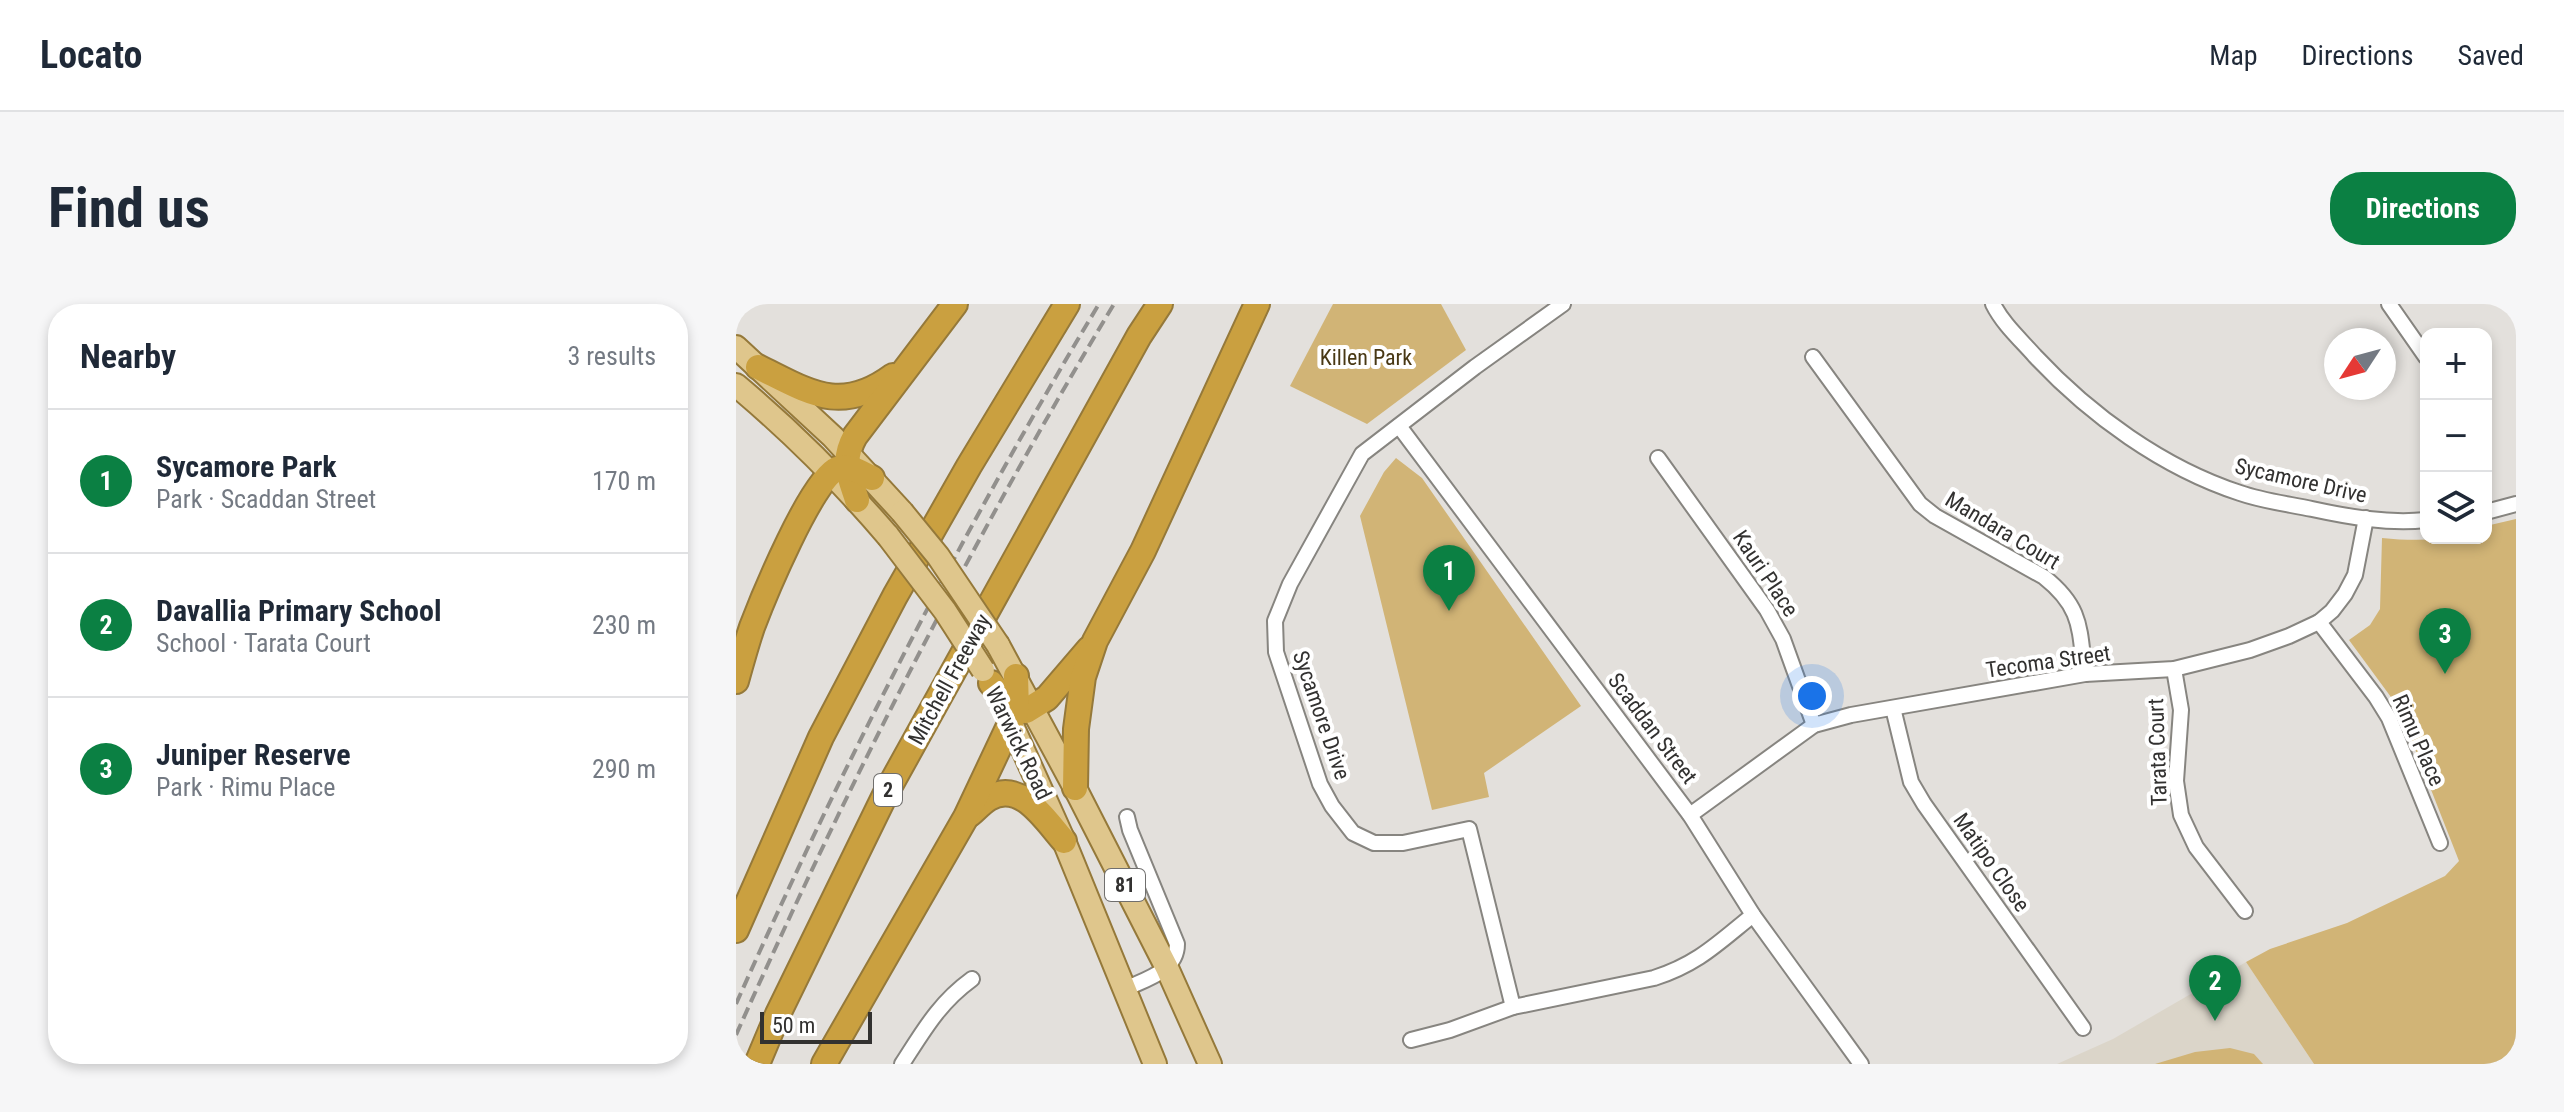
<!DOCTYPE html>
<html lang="en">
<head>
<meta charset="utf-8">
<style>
	:root { --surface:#fff; --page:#f6f6f7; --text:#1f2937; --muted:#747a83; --line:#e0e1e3; --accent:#0b8043 }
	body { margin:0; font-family:"Roboto Condensed",sans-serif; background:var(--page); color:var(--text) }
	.controls { position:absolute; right:24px; top:24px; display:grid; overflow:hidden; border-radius:16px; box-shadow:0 4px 12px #0003 }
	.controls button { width:72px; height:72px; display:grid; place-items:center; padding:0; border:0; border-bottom:2px solid var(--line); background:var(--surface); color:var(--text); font:40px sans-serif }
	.compass { position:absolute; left:1588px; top:24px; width:72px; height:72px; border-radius:50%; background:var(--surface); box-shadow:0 4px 12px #0003; rotate:234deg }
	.scale { position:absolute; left:24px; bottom:20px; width:112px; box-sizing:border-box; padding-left:8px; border:4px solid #323130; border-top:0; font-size:22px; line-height:28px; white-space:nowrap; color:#323130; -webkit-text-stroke:6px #fff; paint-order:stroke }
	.you { position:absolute; left:1076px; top:392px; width:28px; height:28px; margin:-20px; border:6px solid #fff; border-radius:50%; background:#1a73e8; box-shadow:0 0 0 12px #1a73e833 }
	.badge { display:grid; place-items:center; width:52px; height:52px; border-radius:50%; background:var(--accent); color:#fff; font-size:26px; font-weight:700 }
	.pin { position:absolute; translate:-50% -66px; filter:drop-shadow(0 2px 4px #0008) }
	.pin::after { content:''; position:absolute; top:42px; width:28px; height:24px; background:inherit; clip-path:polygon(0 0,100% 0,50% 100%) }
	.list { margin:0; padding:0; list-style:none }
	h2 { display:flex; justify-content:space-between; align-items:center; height:104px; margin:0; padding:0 32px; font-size:34px }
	h2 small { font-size:26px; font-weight:400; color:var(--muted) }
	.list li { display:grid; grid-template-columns:52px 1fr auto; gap:24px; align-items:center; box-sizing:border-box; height:144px; padding:0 32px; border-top:2px solid var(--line) }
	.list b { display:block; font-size:30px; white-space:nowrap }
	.list p { margin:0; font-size:26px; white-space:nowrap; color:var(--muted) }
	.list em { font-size:26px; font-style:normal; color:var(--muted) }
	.icon { flex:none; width:44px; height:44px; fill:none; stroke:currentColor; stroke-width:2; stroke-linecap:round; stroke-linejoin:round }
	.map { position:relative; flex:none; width:1780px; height:760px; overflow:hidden; border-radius:32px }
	header { display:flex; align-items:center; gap:48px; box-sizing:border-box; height:112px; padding:0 40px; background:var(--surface); border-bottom:2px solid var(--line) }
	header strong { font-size:38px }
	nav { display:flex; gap:44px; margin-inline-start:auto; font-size:28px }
	.intro { display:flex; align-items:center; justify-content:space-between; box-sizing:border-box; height:192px; padding:0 48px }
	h1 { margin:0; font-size:56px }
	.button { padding:20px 36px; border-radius:32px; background:var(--accent); color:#fff; font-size:28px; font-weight:700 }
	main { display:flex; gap:48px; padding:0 48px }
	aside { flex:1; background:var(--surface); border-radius:32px; box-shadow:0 4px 12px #0003 }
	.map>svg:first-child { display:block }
	.built { fill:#dbd5c9 }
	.green { fill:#d1b476 }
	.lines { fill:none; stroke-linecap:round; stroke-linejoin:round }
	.minor-casing { stroke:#878580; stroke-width:18 }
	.primary-casing { stroke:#95793a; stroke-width:26 }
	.motorway-casing { stroke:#95793a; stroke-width:28 }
	.minor { stroke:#fff; stroke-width:14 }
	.primary { stroke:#dfc68c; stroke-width:22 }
	.motorway { stroke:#caa040; stroke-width:24 }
	.rail { stroke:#92908d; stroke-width:4; stroke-dasharray:12 6; stroke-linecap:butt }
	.primary-bridge-casing { stroke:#95793a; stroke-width:26; stroke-linecap:butt }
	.primary-bridge { stroke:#dfc68c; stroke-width:22 }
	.labels { text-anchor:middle; stroke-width:8; stroke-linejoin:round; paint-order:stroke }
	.shield { fill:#fff; stroke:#706f6e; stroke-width:2 }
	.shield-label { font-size:20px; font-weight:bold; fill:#323130 }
	.park-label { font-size:22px; fill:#483814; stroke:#fff }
	.street-label { font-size:22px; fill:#323130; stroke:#fff }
</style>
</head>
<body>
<header>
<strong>Locato</strong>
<nav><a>Map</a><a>Directions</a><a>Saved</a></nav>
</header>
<div class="intro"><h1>Find us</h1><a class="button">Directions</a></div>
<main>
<aside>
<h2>Nearby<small>3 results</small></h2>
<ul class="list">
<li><span class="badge">1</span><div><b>Sycamore Park</b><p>Park · Scaddan Street</p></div><em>170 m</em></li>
<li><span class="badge">2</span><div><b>Davallia Primary School</b><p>School · Tarata Court</p></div><em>230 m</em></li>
<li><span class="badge">3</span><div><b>Juniper Reserve</b><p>Park · Rimu Place</p></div><em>290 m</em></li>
</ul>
</aside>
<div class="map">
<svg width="1780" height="760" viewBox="0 0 1780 760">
	<rect width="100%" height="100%" fill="#e3e0dc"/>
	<polygon class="built" points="1510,658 1578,760 1321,760 1377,735"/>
	<g class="green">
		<polygon points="597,0 705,0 730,46 631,120 554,82"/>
		<polygon points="660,154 686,174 845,402 748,469 753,493 696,506 624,212 648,168"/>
		<path d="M1780 215V760H1578L1510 658 1534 645 1611 619 1709 572 1723 557 1663 404 1613 336 1634 321 1644 305 1646 234C1680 238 1715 234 1750 234V222Z"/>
		<polygon points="1494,744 1518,750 1527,760 1419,760 1459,748"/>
	</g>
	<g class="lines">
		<g class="minor-casing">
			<g id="minor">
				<path d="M827 0 739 63 626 150 554 280 539 317 540 348 584 480 596 502 617 529 638 539H667L733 525 777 703 918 674C962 660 982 639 1017 611"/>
				<path d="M1257 0C1267 20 1284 35 1299 52 1354 111 1427 164 1504 189 1527 197 1552 200 1576 205 1613 213 1652 220 1690 216"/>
				<polyline points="1653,0 1690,53"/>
				<path d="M1077 53 1184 200 1199 212 1308 273C1347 304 1343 325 1349 370"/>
				<polyline points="663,122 954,511 1017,611 1125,760"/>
				<polyline points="922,154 1031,306 1047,335 1078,421"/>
				<polyline points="1750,208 1780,200"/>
				<polyline points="1583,318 1640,393 1653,414 1704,539"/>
				<polyline points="1438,365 1445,406 1440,477 1445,511 1460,543 1509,607"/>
				<polyline points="1157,404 1175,478 1188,500 1347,724"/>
				<polyline points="954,511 1078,421 1115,411 1349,370 1438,365 1514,346 1553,332 1583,318 1596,307 1609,290 1619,271 1630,214"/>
				<path d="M389 685C410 675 441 667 441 640L394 526 391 513"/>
				<polyline points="675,736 714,726 777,703"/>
				<path d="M166 760C188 726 203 699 236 675"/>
			</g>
		</g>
		<g class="primary-casing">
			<g id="primary">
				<polyline points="0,43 97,133 166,208"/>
				<path d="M0 81C55 127 105 177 152 232"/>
				<polyline points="262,341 339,484 431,664 474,760"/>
				<polyline points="270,408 328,537 419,760"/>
			</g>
		</g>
		<g class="motorway-casing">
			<g id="motorway">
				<path d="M22 63C73 88 104 111 157 72"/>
				<path d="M121 196C113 171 105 157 119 132L219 0"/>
				<path d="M0 377C5 359 10 341 16 323 27 294 76 175 101 165 113 160 125 169 136 174"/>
				<path d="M255 379C265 391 274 404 290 407L311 394 353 345"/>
				<polyline points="339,484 340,425 347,373 359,337 407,247 521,0"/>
				<path d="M234 510C240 505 246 498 253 494 285 475 310 517 328 537"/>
				<polyline points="0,626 85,433 159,292 233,162 331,0"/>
				<polyline points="21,760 42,710 150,489 403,32 424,0"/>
				<polyline points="88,760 230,513 281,405 280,372"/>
			</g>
		</g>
		<use href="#minor" class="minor"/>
		<use href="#primary" class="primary"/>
		<use href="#motorway" class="motorway"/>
		<g class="rail">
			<path d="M0 700C107 460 227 226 363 0"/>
			<path d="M0 731C112 480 236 236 378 0"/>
		</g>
		<g class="primary-bridge-casing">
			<g id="primary-bridge">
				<polyline points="166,208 202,252 262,341"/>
				<polyline points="152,232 209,307 247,366"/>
			</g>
		</g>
		<use href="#primary-bridge" class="primary-bridge"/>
	</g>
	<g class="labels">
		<g class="shield">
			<rect x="138" y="470" width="28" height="32" rx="6"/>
			<rect x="369" y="565" width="40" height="32" rx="6"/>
		</g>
		<g class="shield-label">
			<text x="152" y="493">2</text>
			<text x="389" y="588">81</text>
		</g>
		<g class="park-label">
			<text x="630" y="61">Killen Park</text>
		</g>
		<g class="street-label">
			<text transform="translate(1565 176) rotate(13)" y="8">Sycamore Drive</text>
			<text transform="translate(1267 226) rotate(31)" y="8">Mandara Court</text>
			<text transform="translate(1030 269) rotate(56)" y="8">Kauri Place</text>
			<text transform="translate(1312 357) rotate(-8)" y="8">Tecoma Street</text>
			<text transform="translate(213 375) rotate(-61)" y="8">Mitchell Freeway</text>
			<text transform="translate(586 411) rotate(71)" y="8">Sycamore Drive</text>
			<text transform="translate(917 424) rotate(53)" y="8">Scaddan Street</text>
			<text transform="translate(1683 436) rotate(66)" y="8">Rimu Place</text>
			<text transform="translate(283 439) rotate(64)" y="8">Warwick Road</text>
			<text transform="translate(1421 448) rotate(-92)" y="8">Tarata Court</text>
			<text transform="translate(1256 558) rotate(55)" y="8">Matipo Close</text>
		</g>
	</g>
</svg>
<div class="controls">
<button>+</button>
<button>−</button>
<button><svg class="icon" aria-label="layers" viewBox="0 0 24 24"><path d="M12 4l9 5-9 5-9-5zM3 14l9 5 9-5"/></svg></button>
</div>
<svg class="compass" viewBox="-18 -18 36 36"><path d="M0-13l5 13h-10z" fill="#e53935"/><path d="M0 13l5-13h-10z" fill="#747a83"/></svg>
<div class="scale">50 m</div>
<div class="you"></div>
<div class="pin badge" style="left:713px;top:307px">1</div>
<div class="pin badge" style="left:1479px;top:717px">2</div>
<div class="pin badge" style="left:1709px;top:370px">3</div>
</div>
</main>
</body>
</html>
